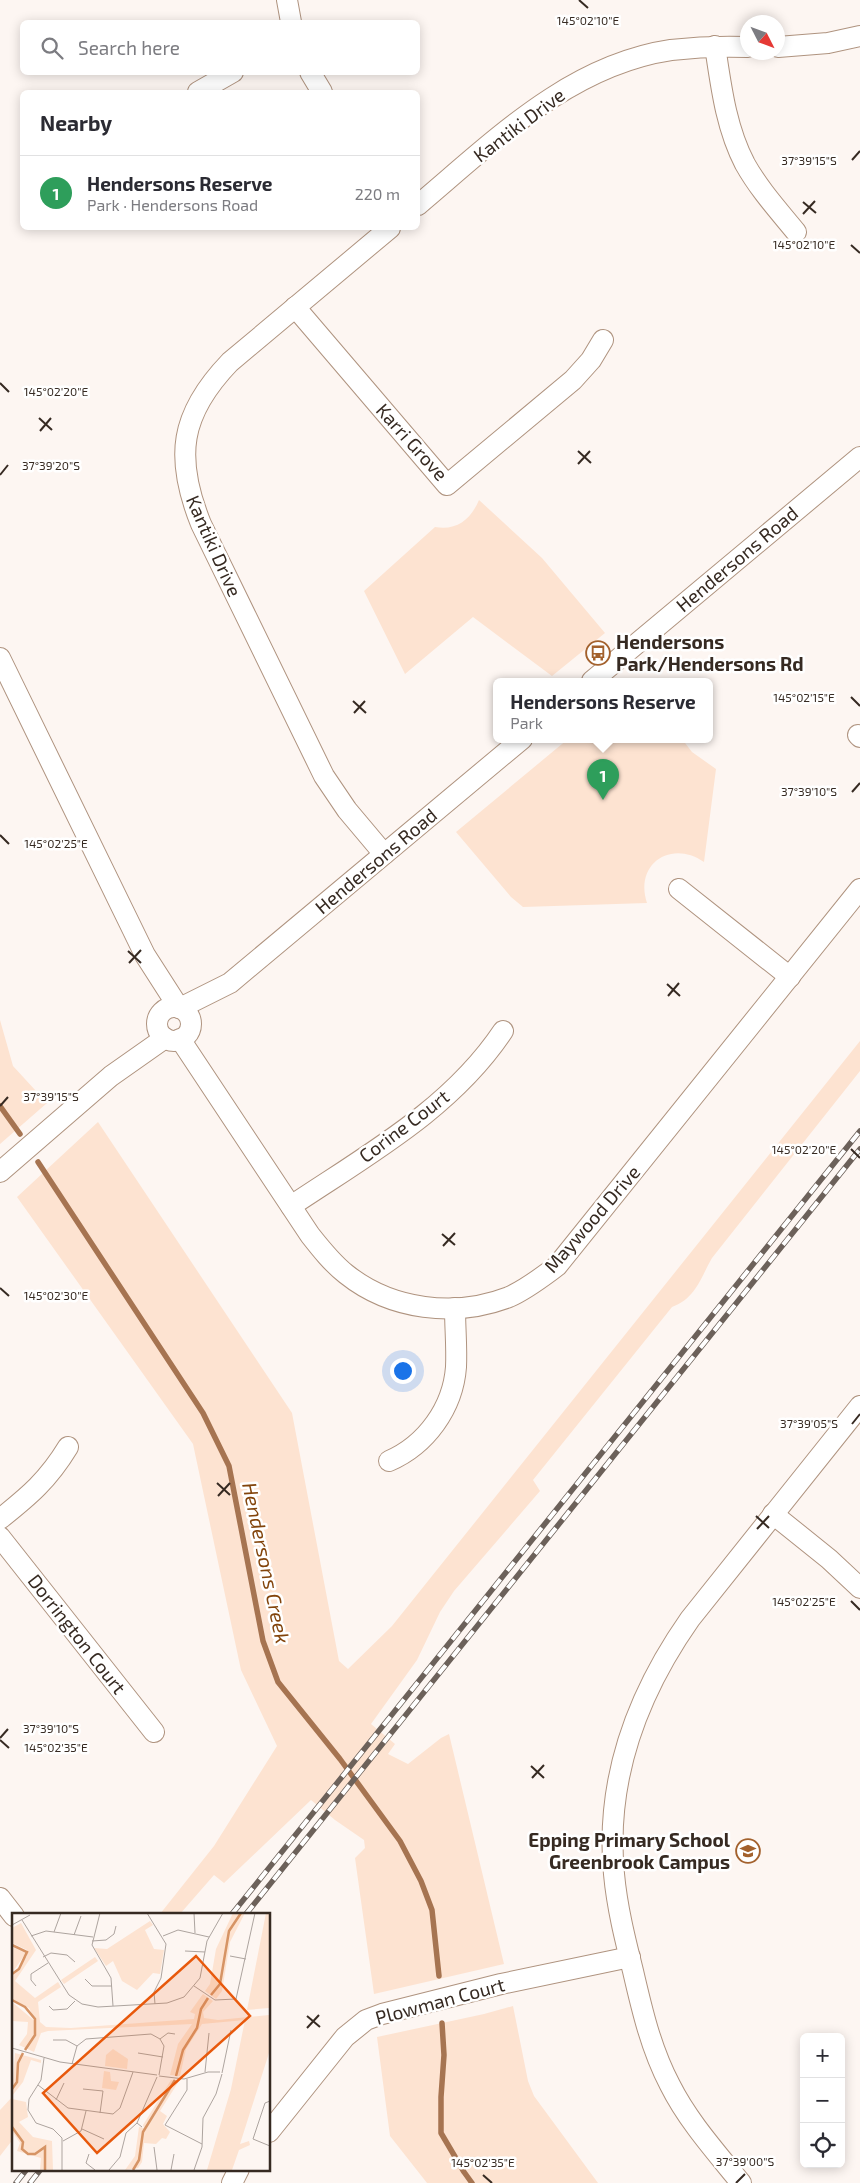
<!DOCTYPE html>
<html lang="en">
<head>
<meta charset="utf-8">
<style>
	:root { --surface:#fff; --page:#f2f2f3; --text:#2b2b33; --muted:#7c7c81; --line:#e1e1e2; --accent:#a3612d }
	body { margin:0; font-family:"Exo 2",sans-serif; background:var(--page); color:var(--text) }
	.controls { position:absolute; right:15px; bottom:15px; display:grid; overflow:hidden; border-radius:8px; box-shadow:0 2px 12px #0003 }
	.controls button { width:45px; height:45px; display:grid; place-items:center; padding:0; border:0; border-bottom:1px solid var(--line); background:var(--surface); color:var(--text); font:25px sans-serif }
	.compass { position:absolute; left:740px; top:15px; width:45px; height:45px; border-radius:50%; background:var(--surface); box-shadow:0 2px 12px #0003; rotate:132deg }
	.you { position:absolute; left:402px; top:1370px; width:18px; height:18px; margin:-12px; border:4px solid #fff; border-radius:50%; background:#1a73e8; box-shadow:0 0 0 8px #1a73e833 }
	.badge { display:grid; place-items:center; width:32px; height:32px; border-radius:50%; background:var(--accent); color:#fff; font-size:16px; font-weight:700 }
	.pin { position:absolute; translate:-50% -41px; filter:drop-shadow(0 1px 2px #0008) }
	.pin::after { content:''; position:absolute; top:26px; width:18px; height:15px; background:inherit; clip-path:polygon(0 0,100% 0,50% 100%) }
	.popup { position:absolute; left:493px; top:678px; width:220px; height:65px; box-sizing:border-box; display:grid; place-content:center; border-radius:8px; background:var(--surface); filter:drop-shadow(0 1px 4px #0005); font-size:16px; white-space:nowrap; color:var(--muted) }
	.popup b { font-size:19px; color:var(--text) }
	.popup::after { content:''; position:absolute; left:50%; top:100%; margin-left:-10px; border:10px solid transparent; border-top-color:var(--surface) }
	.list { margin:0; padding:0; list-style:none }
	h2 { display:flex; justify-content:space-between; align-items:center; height:65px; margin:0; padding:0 20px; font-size:21px }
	h2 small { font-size:16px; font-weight:400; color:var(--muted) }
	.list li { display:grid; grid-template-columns:32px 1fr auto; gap:15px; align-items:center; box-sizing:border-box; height:75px; padding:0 20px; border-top:1px solid var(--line) }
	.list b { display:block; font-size:19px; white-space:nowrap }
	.list p { margin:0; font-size:16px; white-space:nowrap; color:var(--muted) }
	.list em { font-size:16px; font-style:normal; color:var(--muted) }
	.icon { flex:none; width:28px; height:28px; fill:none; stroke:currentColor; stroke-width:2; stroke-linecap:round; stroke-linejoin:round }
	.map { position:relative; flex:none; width:860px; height:2183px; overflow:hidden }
	.search { position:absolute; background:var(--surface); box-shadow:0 2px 12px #0003; left:20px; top:20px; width:400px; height:55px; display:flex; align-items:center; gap:12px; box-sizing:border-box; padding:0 18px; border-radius:8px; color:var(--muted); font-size:19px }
	.panel { position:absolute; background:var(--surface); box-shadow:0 2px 12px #0003; left:20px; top:90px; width:400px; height:140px; border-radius:8px }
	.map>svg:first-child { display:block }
	.green { fill:#fde3d1 }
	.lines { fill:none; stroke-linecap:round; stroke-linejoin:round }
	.stream { stroke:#a67451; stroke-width:5.5 }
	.minor-casing { stroke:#af937f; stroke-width:22 }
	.minor { stroke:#fff; stroke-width:20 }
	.rail-casing { stroke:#6c615a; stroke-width:5.5 }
	.rail { stroke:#fff; stroke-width:4; stroke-dasharray:11; stroke-linecap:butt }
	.ticks { fill:none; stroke:#362a22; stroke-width:2 }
	.labels { text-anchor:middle; stroke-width:5; stroke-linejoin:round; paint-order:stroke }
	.street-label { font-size:19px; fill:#362a22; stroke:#fff }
	.poi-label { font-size:19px; font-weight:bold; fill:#362a22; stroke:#fff; text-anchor:start }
	.water-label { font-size:20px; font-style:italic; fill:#82440b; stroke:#fff }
	.inset-river { fill:none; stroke:#d69465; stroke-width:2.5 }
	.inset-road { fill:none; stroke:#ada49f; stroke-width:1 }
	.view { fill:#e8590c; fill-opacity:0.15; stroke:#e8590c; stroke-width:2.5 }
	.inset-edge { fill:none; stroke:#362a22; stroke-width:2.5 }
	.ticks-label { font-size:12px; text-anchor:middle; fill:#362a22; stroke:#fff; stroke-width:5; stroke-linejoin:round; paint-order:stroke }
</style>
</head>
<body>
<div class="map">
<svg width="860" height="2183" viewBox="0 0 860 2183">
	<rect width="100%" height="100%" fill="#fdf6f2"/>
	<g class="green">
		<path d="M479 500 542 558 605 633 552 676 473 617 405 674 364 591 435 527C457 531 471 519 479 500Z"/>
		<path d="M568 739H682L692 752 716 769 704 862C671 839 634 864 647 903L523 907 511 897 456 832Z"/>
		<polygon points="0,1020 13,1066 47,1103 0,1144"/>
		<path d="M860 1041V1071L712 1258C700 1279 696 1298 672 1307L533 1480 540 1491 454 1591 440 1612 417 1660 371 1724 395 1744 388 1754 408 1764 441 1738 449 1734 504 1964 374 1994 355 1858 365 1848 364 1840 335 1820 311 1800 224 1883 214 1875 180 1914H160L214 1846 277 1746 241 1670 193 1444 17 1197 98 1122 292 1413 339 1661 348 1669 392 1626Z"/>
		<polygon points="513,2006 528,2081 534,2096 598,2183 427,2183 390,2136 377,2037 484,2014"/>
		<polygon points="14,2095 14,2138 0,2156 0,2110"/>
	</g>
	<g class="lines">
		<g class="stream">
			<polyline points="0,1106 20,1134"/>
			<polyline points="38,1162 203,1413 229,1466 263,1641 278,1682 340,1759 400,1841 421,1881 432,1910 439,1976"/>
			<polyline points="442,2023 444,2055 441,2097 441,2133 464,2172 472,2183"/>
		</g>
		<g class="minor-casing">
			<g id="minor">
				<polyline points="287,0 291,22"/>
				<path d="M715 46C721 86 726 128 745 164 759 189 778 210 796 232"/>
				<polyline points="778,47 828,43 860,36"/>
				<polyline points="310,72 322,92"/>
				<polyline points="198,92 233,72"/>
				<path d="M418 205C493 142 569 65 671 50 697 47 722 46 748 47"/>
				<polyline points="295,307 447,485 573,380 591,360 603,340"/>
				<polyline points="0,658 145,955 179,1008"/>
				<polyline points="592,681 860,457"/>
				<polyline points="858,735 860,737"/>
				<path d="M384 854 347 810 324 776 201 524C174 457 180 414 230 362L390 228"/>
				<polyline points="679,889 790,977"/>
				<circle cx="174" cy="1024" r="17"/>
				<polyline points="180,1008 230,983 522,739"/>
				<path d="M180 1039 310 1235C321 1249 332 1263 346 1274 391 1310 455 1318 509 1297 527 1289 542 1277 557 1266L860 889"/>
				<polyline points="0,1172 111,1076 165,1038"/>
				<path d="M291 1206C367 1155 451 1109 503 1031"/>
				<path d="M389 1461C426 1445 453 1408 456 1367 457 1348 455 1328 455 1308"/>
				<polyline points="773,1514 829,1559 860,1588"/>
				<path d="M0 1519C29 1496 48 1480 68 1447"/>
				<polyline points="0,1537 154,1732"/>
				<polyline points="0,1898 14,1916"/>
				<polyline points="269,2132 345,2037 366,2020 382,2014 501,1984 630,1957"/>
				<polyline points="232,2183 239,2169"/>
				<path d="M741 2183C716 2152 688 2121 670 2085 651 2049 642 2010 633 1971 625 1939 617 1907 614 1874 605 1780 636 1696 690 1619L860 1406"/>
			</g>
		</g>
		<use href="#minor" class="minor"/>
		<g class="rail-casing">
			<g id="rail">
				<polyline points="232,1914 860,1131"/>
				<polyline points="246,1914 860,1149"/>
				<polyline points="16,2183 27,2169"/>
				<polyline points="30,2183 41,2169"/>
			</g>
		</g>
		<use href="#rail" class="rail"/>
	</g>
	<path class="ticks" d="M579 0 588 8M852 160 860 151M803 202 816 213M803 214 815 201M851 245 860 253M0 383 9 392M39 418 52 430M40 431 51 418M578 451 591 463M578 464 590 451M0 475 8 465M851 697 860 706M353 701 366 713M354 713 365 701M852 792 860 783M0 835 9 844M128 951 141 963M129 963 141 950M667 984 680 996M668 996 679 983M0 1106 8 1097M851 1149 860 1158M442 1234 455 1245M443 1246 455 1233M0 1288 9 1296M852 1424 860 1414M217 1483 230 1495M218 1496 230 1483M756 1516 769 1528M757 1529 769 1516M851 1601 860 1610M0 1738 8 1729M0 1740 9 1748M531 1766 544 1778M532 1778 544 1765M307 2016 320 2027M307 2028 319 2015M483 2175 492 2183M736 2183 745 2174"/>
	<defs>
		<g id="bus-ring" transform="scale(1.25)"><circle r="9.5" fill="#fff" stroke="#a3612d" stroke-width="1.5"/><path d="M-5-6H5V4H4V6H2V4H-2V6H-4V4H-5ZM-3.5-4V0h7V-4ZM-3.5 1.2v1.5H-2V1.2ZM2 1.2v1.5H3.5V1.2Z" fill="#a3612d"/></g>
		<g id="school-ring" transform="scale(1.25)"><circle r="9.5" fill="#fff" stroke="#a3612d" stroke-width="1.5"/><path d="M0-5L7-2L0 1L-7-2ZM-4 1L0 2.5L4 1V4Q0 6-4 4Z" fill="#a3612d"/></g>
	</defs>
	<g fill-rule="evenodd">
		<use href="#bus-ring" x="598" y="653"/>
		<use href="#school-ring" x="748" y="1851"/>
	</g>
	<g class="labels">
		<g class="street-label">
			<text transform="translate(519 125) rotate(-37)" y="7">Kantiki Drive</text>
			<text transform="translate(412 442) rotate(48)" y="7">Karri Grove</text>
			<text transform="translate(214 546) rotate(66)" y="7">Kantiki Drive</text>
			<text transform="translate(737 559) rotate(-40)" y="7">Hendersons Road</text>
			<text transform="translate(376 861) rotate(-40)" y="7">Hendersons Road</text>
			<text transform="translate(404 1126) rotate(-37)" y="7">Corine Court</text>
			<text transform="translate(592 1219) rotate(-49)" y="7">Maywood Drive</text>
			<text transform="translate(77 1634) rotate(52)" y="7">Dorrington Court</text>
			<text transform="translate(440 2001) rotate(-15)" y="7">Plowman Court</text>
		</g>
		<g class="poi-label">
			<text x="616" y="649">Hendersons<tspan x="616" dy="22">Park/Hendersons Rd</tspan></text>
			<text x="730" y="1847" text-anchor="end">Epping Primary School<tspan x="730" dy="22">Greenbrook Campus</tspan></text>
		</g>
		<g class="water-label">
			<text transform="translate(266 1563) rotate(78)" y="7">Hendersons Creek</text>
		</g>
	</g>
	<g transform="translate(12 1913)">
		<rect width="258" height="258" fill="#fdf6f2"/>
		<path d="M221 0H233L218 29 210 78 204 86 193 78 198 71 204 36ZM254 0H258L257 95 235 97ZM138 8 141 12 133 17 142 36 152 37 148 61 141 60 125 77 110 68 101 48 94 53 82 35 95 36ZM9 10 24 37 3 68 23 85 46 69 49 74 26 89 28 109 34 114 59 115 182 106 183 101 178 99 191 81 201 88 191 99 192 105 206 107 257 102V140L228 231 237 228 238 232 227 237 220 257H195L219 176 233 107 190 111 174 136 168 163 158 162 166 131 180 111 36 118 29 120 22 139 7 132 15 121 16 109 0 108V89L24 109 17 95 0 86V63L15 43V37L0 30V15ZM0 34 14 40 0 60ZM83 44 86 48 52 71 49 67ZM101 136 116 146 115 156 93 153 94 142ZM3 140 29 147V150L19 147 11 169 0 183ZM92 158 98 159 99 168 107 169 104 177 90 175ZM159 167 167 168 148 198 155 203 151 211 158 219 154 226 150 225 144 231 132 230 130 249 126 255 113 257 123 243 127 214 132 215 131 212ZM0 186 14 189 16 204 7 209 21 224 40 228 41 257H28L29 245 5 238 8 230 0 218Z" fill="#fde3d1"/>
		<path class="inset-river" d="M0 32 15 39 7 56 0 61M199 82 208 71 217 18 229 0M0 87 13 94 23 106V122L13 137M164 163 171 137 185 115 189 96 196 85M0 176 5 169 6 150 11 140M0 214 11 229 10 236 16 241H23L33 234V257M121 257 127 247 131 219 163 167"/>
		<path class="inset-road" d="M88 0 80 32 99 65 101 93M135 0 154 31 149 65 142 79 143 91M182 0 183 20M10 7 57 82 70 91 86 94 155 90 172 84 188 65 195 28 211 0M0 12 18 2M42 19 49 0M62 22 69 3M19 23 34 18 81 24M151 23 166 17 197 24M80 28 94 27 102 21 104 13M173 38 193 39M218 43 234 46M31 44 39 40 55 42 63 49M73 66 80 73H100M24 73 19 67V61L36 50M182 73 203 87 224 86 243 0M37 93 41 97 55 96 63 88M148 126 156 120 163 121M41 127H54L65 133M0 135 48 149 145 162M126 140 151 144M32 145 29 167 17 186 16 197 24 210 41 216 50 225V257M60 151 65 133 74 126 139 121 148 126 152 133 147 162M193 159 197 120M210 160 219 117M147 163 172 166 196 159H208M175 166V177L153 212 190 231M26 172 56 195 101 201 108 195 121 159M71 176 91 178 88 200M44 187 52 170M258 188 253 190 241 226 258 233M130 214 125 210 145 164M70 216 92 226M51 228 69 218 74 198M142 234 145 257M77 241 74 250 83 257M97 257 108 244 114 220 125 210M159 257 162 241M182 257 190 234 191 205 204 181 210 161"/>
		<path class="view" d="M184 43 238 103 85 240 31 180Z"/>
		<rect width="258" height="258" class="inset-edge"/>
	</g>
	<g class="ticks-label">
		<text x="588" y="25">145°02'10"E</text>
		<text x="809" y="165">37°39'15"S</text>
		<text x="804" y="249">145°02'10"E</text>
		<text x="56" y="396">145°02'20"E</text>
		<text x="51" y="470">37°39'20"S</text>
		<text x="804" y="702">145°02'15"E</text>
		<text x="809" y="796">37°39'10"S</text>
		<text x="56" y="848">145°02'25"E</text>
		<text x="51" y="1101">37°39'15"S</text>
		<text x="804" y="1154">145°02'20"E</text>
		<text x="56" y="1300">145°02'30"E</text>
		<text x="809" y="1428">37°39'05"S</text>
		<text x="804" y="1606">145°02'25"E</text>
		<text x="51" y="1733">37°39'10"S</text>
		<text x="56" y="1752">145°02'35"E</text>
		<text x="745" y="2166">37°39'00"S</text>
		<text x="483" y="2167">145°02'35"E</text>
	</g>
</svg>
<div class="controls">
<button>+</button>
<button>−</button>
<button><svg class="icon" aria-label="locate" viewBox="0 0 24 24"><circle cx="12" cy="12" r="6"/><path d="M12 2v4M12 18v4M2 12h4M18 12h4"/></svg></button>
</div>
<svg class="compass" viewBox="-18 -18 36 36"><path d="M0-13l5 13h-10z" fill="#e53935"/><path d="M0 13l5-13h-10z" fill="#7c7c81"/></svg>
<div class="you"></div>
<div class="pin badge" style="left:603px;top:800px;background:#2e9e5b">1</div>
<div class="popup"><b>Hendersons Reserve</b>Park</div>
<div class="search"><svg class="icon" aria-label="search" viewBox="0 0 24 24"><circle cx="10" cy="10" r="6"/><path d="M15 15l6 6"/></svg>Search here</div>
<section class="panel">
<h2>Nearby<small></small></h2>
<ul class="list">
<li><span class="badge" style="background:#2e9e5b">1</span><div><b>Hendersons Reserve</b><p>Park · Hendersons Road</p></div><em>220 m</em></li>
</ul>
</section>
</div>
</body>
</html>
